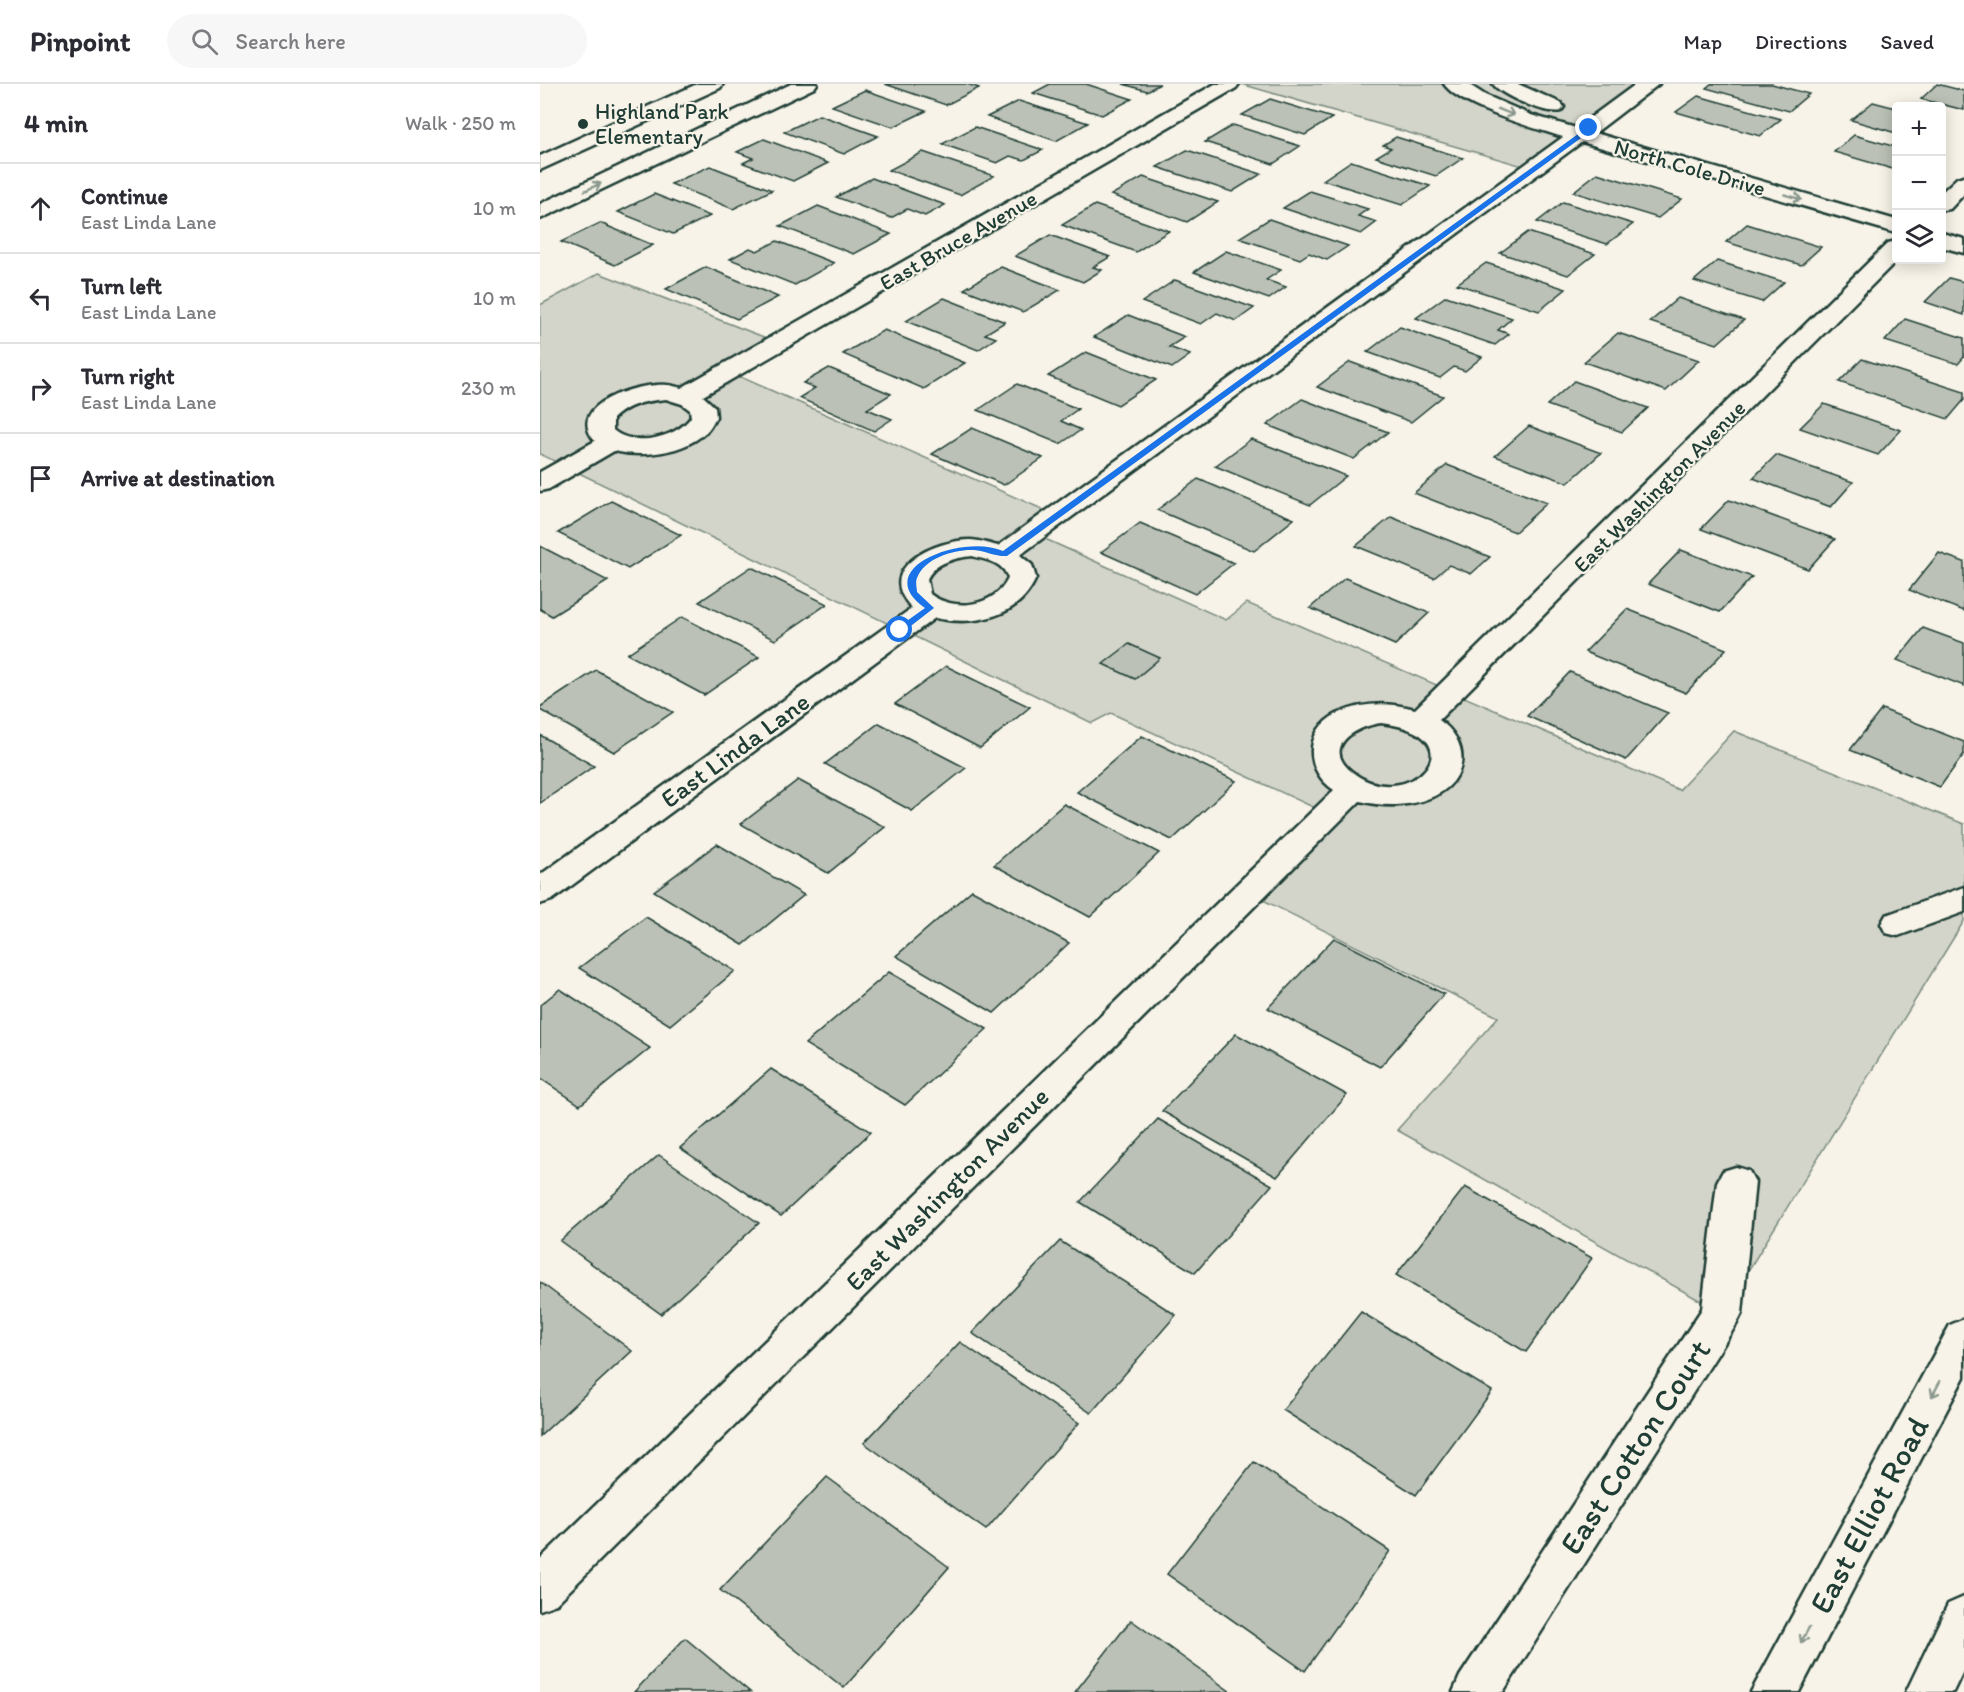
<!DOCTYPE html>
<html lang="en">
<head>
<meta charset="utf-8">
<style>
	:root { --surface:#fff; --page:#f7f7f7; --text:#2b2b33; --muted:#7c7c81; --line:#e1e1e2 }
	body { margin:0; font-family:Itim,sans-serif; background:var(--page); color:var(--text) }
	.controls { position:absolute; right:18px; top:18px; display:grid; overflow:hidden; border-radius:6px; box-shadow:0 3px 15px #0003 }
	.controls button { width:54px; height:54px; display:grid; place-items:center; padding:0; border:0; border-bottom:2px solid var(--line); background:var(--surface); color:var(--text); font:30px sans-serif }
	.stop { position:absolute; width:18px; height:18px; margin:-14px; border:4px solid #1a73e8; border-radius:50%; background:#fff }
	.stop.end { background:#1a73e8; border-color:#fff; box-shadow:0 2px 6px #0008 }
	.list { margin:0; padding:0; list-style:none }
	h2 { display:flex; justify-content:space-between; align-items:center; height:78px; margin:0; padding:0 24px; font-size:26px }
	h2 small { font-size:20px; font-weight:400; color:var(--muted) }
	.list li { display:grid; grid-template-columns:39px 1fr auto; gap:18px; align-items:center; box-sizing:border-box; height:90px; padding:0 24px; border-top:2px solid var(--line) }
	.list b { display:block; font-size:22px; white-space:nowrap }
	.list p { margin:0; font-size:20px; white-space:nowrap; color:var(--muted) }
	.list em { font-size:20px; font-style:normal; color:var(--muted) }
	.icon { flex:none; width:33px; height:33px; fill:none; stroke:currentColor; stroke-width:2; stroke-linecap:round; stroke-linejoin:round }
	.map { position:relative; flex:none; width:1424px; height:1608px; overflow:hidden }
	header { display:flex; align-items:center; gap:36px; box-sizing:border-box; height:84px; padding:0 30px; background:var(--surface); border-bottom:2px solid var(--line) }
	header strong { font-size:28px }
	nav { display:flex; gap:33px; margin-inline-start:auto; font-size:21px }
	.search { width:420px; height:54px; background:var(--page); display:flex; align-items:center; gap:15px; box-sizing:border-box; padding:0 21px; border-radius:33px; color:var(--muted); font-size:22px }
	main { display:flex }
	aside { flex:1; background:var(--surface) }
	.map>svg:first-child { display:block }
	.green { fill:#d3d5ca; stroke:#79897f; stroke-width:1.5 }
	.building { fill:#bbc1b6; stroke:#1f3d34; stroke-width:1.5 }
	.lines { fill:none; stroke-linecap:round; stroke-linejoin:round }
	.street-casing { stroke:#1f3d34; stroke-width:5 }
	.secondary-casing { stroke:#1f3d34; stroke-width:5 }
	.street { fill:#f7f3e8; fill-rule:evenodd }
	.secondary { fill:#f7f3e8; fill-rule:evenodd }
	.oneway { stroke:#8b988e }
	.route { fill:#1a73e8 }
	.poi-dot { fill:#1f3d34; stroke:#f7f3e8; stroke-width:2 }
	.labels { text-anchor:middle; stroke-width:4.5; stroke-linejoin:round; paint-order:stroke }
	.far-poi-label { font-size:22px; fill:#1f3d34; stroke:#f7f3e8; text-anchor:start }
	.far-street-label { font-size:22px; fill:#1f3d34; stroke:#f7f3e8 }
	.street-label { font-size:26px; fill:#1f3d34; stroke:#f7f3e8 }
	.near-street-label { font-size:32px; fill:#1f3d34; stroke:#f7f3e8 }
</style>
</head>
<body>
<header>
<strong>Pinpoint</strong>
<div class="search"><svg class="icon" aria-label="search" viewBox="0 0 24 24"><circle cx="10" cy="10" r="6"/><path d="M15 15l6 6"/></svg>Search here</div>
<nav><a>Map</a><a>Directions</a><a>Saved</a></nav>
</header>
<main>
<aside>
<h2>4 min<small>Walk · 250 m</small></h2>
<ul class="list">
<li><svg class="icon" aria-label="ahead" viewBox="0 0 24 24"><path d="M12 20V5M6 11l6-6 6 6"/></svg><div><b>Continue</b><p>East Linda Lane</p></div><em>10 m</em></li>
<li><svg class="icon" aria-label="left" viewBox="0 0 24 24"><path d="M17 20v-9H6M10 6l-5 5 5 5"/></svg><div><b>Turn left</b><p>East Linda Lane</p></div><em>10 m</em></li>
<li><svg class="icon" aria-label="right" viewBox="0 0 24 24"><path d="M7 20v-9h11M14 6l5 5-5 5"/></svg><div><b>Turn right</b><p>East Linda Lane</p></div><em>230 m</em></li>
<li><svg class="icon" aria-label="arrive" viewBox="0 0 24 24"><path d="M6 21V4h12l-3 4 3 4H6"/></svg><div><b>Arrive at destination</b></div></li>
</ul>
</aside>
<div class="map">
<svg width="1424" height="1608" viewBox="0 0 1424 1608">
	<rect width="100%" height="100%" fill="#f7f3e8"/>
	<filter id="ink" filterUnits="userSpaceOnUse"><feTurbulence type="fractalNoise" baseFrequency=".0167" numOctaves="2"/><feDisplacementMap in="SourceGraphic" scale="12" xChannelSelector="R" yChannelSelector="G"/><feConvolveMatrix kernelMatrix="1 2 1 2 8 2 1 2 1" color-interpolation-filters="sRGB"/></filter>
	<g filter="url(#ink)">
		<g class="green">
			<polygon points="701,0 1109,0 993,85"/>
			<polygon points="59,189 239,259 189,288 518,432 494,450 686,536 707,519 1139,706 1194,647 1424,740 1424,837 1182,1229 857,1046 958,933 709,809 788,730 571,629 552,639 0,370 0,221"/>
		</g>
		<g class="building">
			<polygon points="345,0 427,0 439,4 406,21"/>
			<polygon points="510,0 546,0 592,15 562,31 493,9"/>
			<polygon points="583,0 620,0 607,7"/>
			<polygon points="1171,0 1232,0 1269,10 1249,27 1166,4"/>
			<polygon points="1397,0 1424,7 1424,26 1381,15"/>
			<polygon points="325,6 386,27 353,43 292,22"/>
			<polygon points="1158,12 1241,35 1220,52 1136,28"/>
			<polygon points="730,15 792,34 765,51 702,31"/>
			<polygon points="479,17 548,39 516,57 447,33"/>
			<polygon points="1333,18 1356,24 1356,49 1311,36"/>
			<polygon points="279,31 338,52 304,70 244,48"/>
			<polygon points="693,41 760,62 733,80 665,58"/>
			<polygon points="435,43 503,66 484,76 470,72 457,79 402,60"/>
			<polygon points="1314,51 1356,63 1356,86 1294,68"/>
			<polygon points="856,53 923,74 896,92 836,73 851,64 843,61"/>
			<polygon points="224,55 288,79 253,97 203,79 213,74 197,68"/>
			<polygon points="647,66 721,90 692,108 617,83"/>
			<polygon points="383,68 454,92 420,111 349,86"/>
			<polygon points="811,77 890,102 862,121 783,96"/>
			<polygon points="170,82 232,106 193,125 131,100"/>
			<polygon points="1057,89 1142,115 1118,134 1033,108"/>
			<polygon points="603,93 678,118 647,138 571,111"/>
			<polygon points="332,94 405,121 385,132 367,125 351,134 296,113"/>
			<polygon points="770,107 828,125 818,132 837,138 821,150 743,124"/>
			<polygon points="114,110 170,132 133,150 78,128"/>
			<polygon points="1023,118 1093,140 1067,160 997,138"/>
			<polygon points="555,121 629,147 596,168 522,141"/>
			<polygon points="278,122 351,150 314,170 240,142"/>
			<polygon points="729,135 808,162 787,176 769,169 760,175 699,154"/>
			<polygon points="60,139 113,161 75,181 21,158"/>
			<polygon points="1207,140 1281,163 1261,181 1186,158"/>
			<polygon points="988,148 1055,170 1028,191 960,169"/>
			<polygon points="510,151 570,173 553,183 562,186 543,198 475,172"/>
			<polygon points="237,157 294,179 255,201 190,175 210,164 217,167"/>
			<polygon points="686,167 741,186 726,196 746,203 729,215 654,188"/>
			<polygon points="1177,177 1244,198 1222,218 1154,197"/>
			<polygon points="946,179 1026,205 999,227 917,200"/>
			<polygon points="166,183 238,213 197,235 126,205"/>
			<polygon points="461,183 520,206 483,228 424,205"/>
			<polygon points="1409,194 1424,198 1424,231 1385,218"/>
			<polygon points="635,196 714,224 696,237 677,229 661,240 602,218"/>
			<polygon points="906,212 972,234 958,246 969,250 955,261 876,234"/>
			<polygon points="404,214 465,238 445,250 456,254 438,266 366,237"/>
			<polygon points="1138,214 1204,236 1177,260 1110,238"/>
			<polygon points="588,231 645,253 629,263 650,271 632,284 554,253"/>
			<polygon points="1365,235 1424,254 1424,273 1418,280 1345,257"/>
			<polygon points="860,243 942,273 925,287 914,283 900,294 827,268"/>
			<polygon points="344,246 425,279 384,305 303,270"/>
			<polygon points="1078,249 1159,276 1126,307 1044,278"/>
			<polygon points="546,268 616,296 578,321 508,292"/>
			<polygon points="1322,275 1424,308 1424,316 1408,335 1299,298"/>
			<polygon points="810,278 903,312 871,338 777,303"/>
			<polygon points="289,284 351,310 327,325 352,335 334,347 259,314 275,304 263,299"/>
			<polygon points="1034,297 1108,324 1082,348 1007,321"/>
			<polygon points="477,300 538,325 521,337 541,346 520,360 438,326"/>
			<polygon points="762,315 848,348 814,375 727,341"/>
			<polygon points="1284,320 1361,346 1338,371 1260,344"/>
			<polygon points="989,342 1061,369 1028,399 955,372"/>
			<polygon points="432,344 503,374 464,401 392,370"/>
			<polygon points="711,355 806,392 770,421 675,382"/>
			<polygon points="1236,371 1313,398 1291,423 1213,394"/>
			<polygon points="907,381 1007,419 975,448 874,409"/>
			<polygon points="658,395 754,435 714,467 617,426"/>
			<polygon points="1189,416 1295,455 1268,485 1161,445"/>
			<polygon points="71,417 141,451 88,485 18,449"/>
			<polygon points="851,433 950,473 931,490 909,481 894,494 816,462"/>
			<polygon points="600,439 694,479 655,510 561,468"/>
			<polygon points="0,462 68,497 12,532 0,525"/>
			<polygon points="1141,466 1212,493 1180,528 1108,500"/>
			<polygon points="1399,469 1424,478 1424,527 1369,506"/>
			<polygon points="211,483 287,520 235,556 159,518"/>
			<polygon points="805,494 889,529 855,561 770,524"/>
			<polygon points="1087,525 1186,565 1146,609 1045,568"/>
			<polygon points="142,533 219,573 164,611 87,570"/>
			<polygon points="1383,544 1424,559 1424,602 1357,576"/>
			<polygon points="589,560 620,574 595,595 563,580"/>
			<polygon points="406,582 490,623 440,664 355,620"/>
			<polygon points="56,586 133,628 74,668 0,626 0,623"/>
			<polygon points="1030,588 1128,629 1086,676 987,632"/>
			<polygon points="1342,625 1424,658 1424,670 1400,703 1310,666"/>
			<polygon points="339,639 426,684 372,727 285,680"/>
			<polygon points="0,651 54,682 0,719"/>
			<polygon points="602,652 696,697 632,756 537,708"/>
			<polygon points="258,696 345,743 288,789 201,740"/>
			<polygon points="524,720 619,769 550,833 454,781"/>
			<polygon points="177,760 264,811 203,861 114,807"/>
			<polygon points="432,806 529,859 454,929 356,872"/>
			<polygon points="106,833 195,887 130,941 39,884"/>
			<polygon points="794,854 904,910 840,983 728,924"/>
			<polygon points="349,888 447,945 365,1021 265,960"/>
			<polygon points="20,905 110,964 40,1021 0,994 0,921"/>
			<polygon points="696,950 807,1011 737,1093 622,1027"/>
			<polygon points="231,985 331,1048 241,1132 140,1064"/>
			<polygon points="618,1035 732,1101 655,1189 540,1118"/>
			<polygon points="119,1071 219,1139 121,1230 20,1157"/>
			<polygon points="925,1103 1052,1174 986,1268 856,1191"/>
			<polygon points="520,1157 636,1231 551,1329 432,1249"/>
			<polygon points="0,1198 92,1267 0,1352"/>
			<polygon points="821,1228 952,1307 876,1411 743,1326"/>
			<polygon points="420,1258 539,1339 446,1446 324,1359"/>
			<polygon points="714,1378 850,1467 765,1587 627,1490"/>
			<polygon points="287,1393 409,1483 304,1604 180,1506"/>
			<polygon points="591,1536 691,1608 535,1608"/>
			<polygon points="145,1554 210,1608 94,1608"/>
		</g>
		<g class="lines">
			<g class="street-casing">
				<g id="street">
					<path d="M675 0H699L696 4 163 312 175 323 176 333C173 338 170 345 165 349 143 369 103 374 74 367L9 405 0 407V388L55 357C23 320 101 298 127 301 132 301 137 303 141 304ZM126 315 142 320 150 326 151 333C137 354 93 364 73 346V335C88 320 106 317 126 315Z"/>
					<path d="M904 0H928L945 11 991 31 1036 44 1096 0H1119L1055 49 1356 136V149L1042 58 480 471 492 481 496 494C479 534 434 542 395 534L12 816 0 820V791L372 524C332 484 396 456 430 456 439 456 449 460 458 462L1023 53C995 44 921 24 904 0ZM432 472C447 476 463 478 468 494 456 523 413 528 390 510L387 495C395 478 415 474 432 472Z"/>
					<path d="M953 0H978L1021 19 1024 23 1021 27C1007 31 962 12 953 0Z"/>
					<polygon points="1424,92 1424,110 1410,125 1402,126 1402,108 1417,94"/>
					<polygon points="1402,149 1424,155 1424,169 1402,163"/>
					<path d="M1356 157 1357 176 899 636C931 658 929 697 892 713 869 723 844 723 820 717L16 1520 0 1526V1475L794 706C764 686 764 646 797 630 822 618 849 618 875 625L1348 159ZM841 639C944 651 867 734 811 687 781 662 817 642 841 639Z"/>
					<polygon points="1424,803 1424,828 1358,852 1346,849 1341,840 1346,831"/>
					<polygon points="1196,1083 1209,1087 1215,1098 1202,1229 1196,1241 963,1608 913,1608 920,1592 1162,1225 1177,1098 1183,1087"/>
				</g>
			</g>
			<g class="secondary-casing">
				<g id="secondary">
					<polygon points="157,0 183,0 180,4 0,86 0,72"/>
					<polygon points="251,0 277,0 274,4 0,135 0,120"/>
					<polygon points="1424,1235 1424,1293 1259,1608 1211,1608 1410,1241"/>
					<polygon points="1424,1513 1424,1585 1413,1608 1366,1608 1408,1520"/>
				</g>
			</g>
			<use href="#street" class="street"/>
			<use href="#secondary" class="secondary"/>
		</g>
		<defs><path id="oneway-shaft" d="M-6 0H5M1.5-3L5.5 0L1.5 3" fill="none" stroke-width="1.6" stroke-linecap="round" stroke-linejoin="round" transform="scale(1.5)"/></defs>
		<g class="oneway">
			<use href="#oneway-shaft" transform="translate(966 28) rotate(22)"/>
			<use href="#oneway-shaft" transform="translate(53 103) rotate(-26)"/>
			<use href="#oneway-shaft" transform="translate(1253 113) rotate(16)"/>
			<use href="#oneway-shaft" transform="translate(1396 1305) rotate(118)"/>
			<use href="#oneway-shaft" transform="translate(1265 1551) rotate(118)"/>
		</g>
	</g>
	<path class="route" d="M1049 42 1052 46 467 472C457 473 445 467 434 466 415 465 384 474 377 494 375 498 377 504 377 508L394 524 363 548H357V544L385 524C328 484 424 449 463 467Z"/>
	<circle class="poi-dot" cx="43" cy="40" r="6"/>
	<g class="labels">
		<g class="far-poi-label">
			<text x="55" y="35">Highland Park<tspan x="55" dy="25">Elementary</tspan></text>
		</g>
		<g class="far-street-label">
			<text transform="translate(1150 83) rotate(16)" y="8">North Cole Drive</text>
			<text transform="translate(418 156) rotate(-30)" y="8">East Bruce Avenue</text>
			<text transform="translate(1119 402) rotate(-45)" y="8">East Washington Avenue</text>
		</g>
		<g class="street-label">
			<text transform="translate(195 666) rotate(-36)" y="9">East Linda Lane</text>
			<text transform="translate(407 1105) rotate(-45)" y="9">East Washington Avenue</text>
		</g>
		<g class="near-street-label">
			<text transform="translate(1095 1363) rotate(-57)" y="11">East Cotton Court</text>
			<text transform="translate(1329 1431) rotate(-62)" y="11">East Elliot Road</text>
		</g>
	</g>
</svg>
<div class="controls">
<button>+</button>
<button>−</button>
<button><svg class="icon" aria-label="layers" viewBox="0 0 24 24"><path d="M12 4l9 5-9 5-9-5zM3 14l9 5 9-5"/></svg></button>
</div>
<div class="stop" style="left:360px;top:546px"></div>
<div class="stop end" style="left:1049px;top:44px"></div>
</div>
</main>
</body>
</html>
